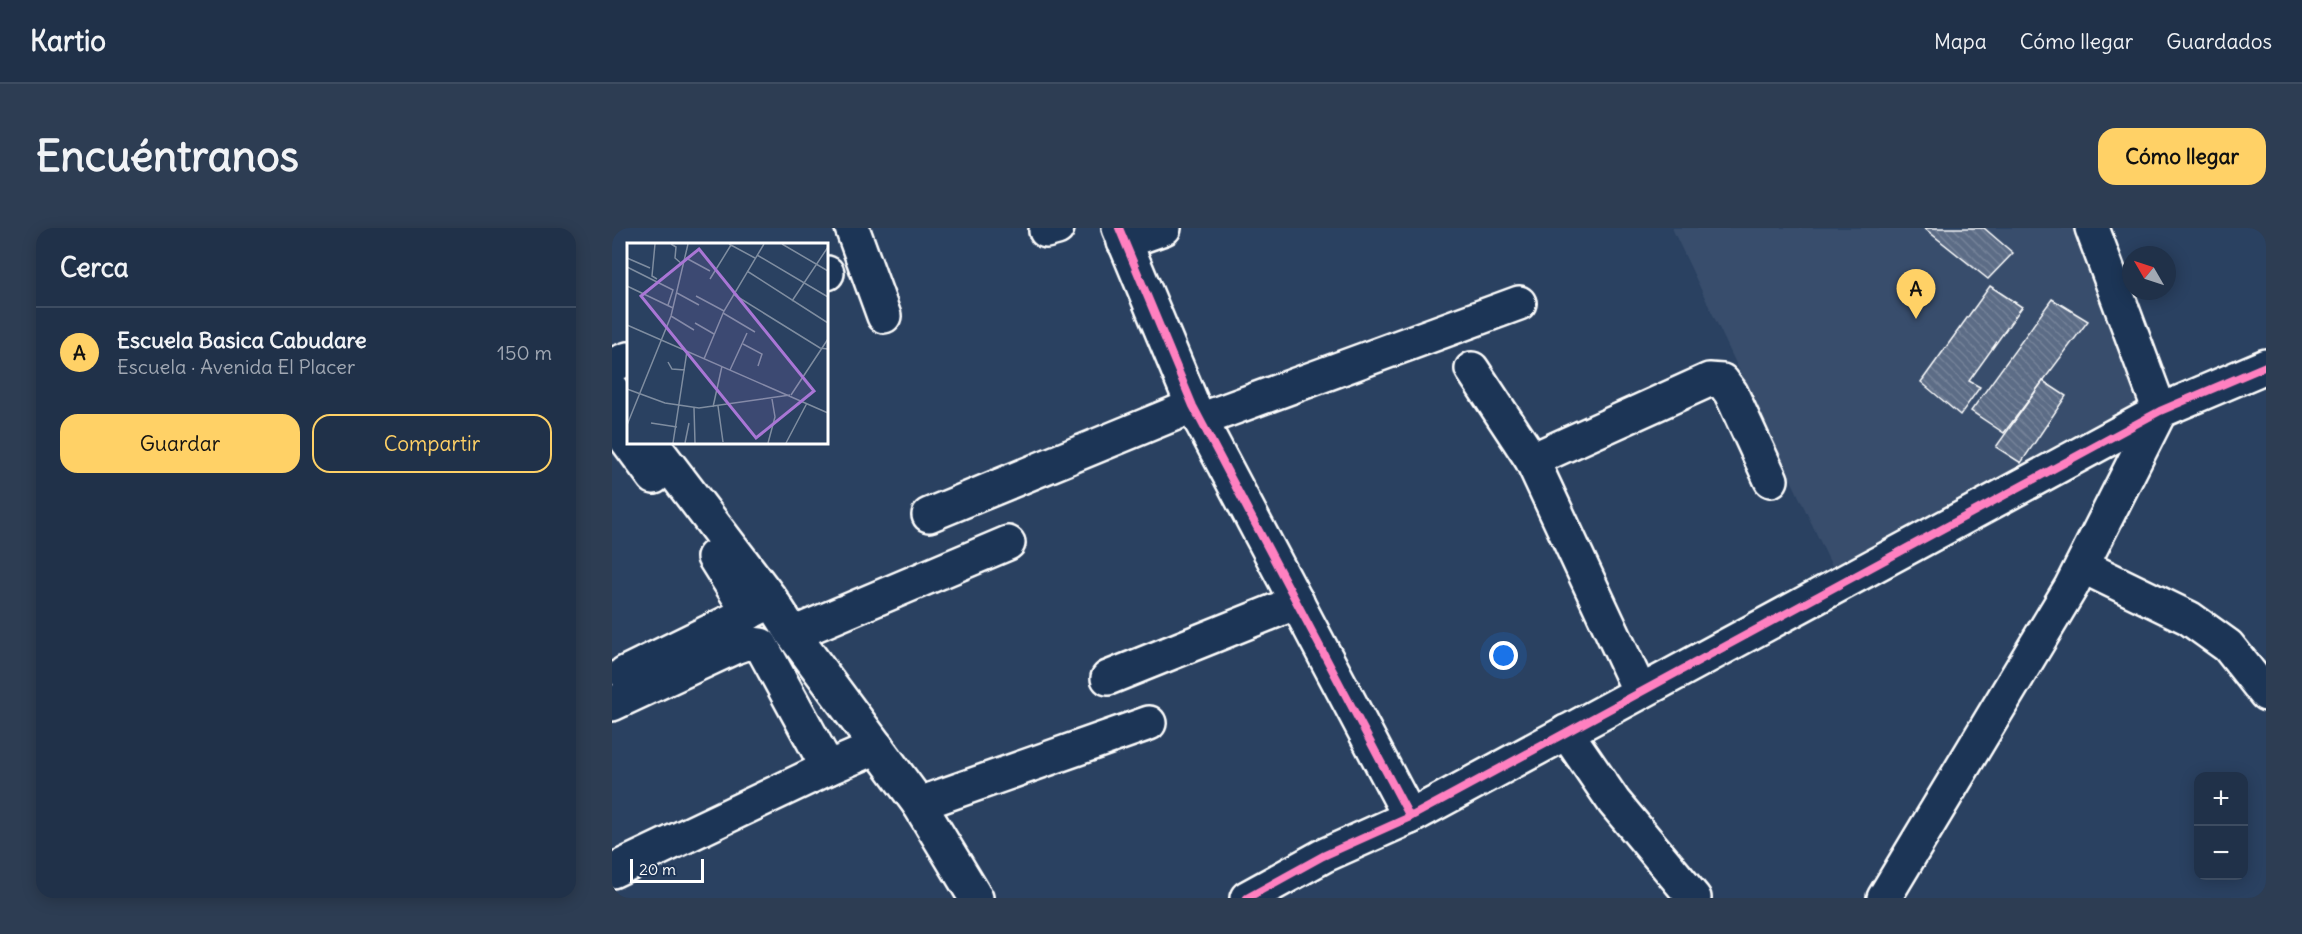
<!DOCTYPE html>
<html lang="es">
<head>
<meta charset="utf-8">
<style>
	:root { --surface:#203149; --page:#2d3d53; --text:#f1f3f6; --muted:#a2a9b4; --line:#3d4c61; --accent:#ffd166 }
	body { margin:0; font-family:Delius,sans-serif; background:var(--page); color:var(--text) }
	.controls { position:absolute; right:18px; bottom:18px; display:grid; overflow:hidden; border-radius:12px; box-shadow:0 3px 15px #0003 }
	.controls button { width:54px; height:54px; display:grid; place-items:center; padding:0; border:0; border-bottom:2px solid var(--line); background:var(--surface); color:var(--text); font:30px sans-serif }
	.compass { position:absolute; left:1510px; top:18px; width:54px; height:54px; border-radius:50%; background:var(--surface); box-shadow:0 3px 15px #0003; rotate:309deg }
	.scale { position:absolute; left:18px; bottom:15px; width:74px; box-sizing:border-box; padding-left:6px; border:3px solid #fff; border-top:0; font-size:16px; line-height:21px; white-space:nowrap; color:#fff; -webkit-text-stroke:4px #1d3557; paint-order:stroke }
	.you { position:absolute; left:892px; top:428px; width:21px; height:21px; margin:-15px; border:4px solid #fff; border-radius:50%; background:#1a73e8; box-shadow:0 0 0 9px #1a73e833 }
	.badge { display:grid; place-items:center; width:39px; height:39px; border-radius:50%; background:var(--accent); color:#111; font-size:20px; font-weight:700 }
	.pin { position:absolute; translate:-50% -50px; filter:drop-shadow(0 2px 3px #0008) }
	.pin::after { content:''; position:absolute; top:32px; width:21px; height:18px; background:inherit; clip-path:polygon(0 0,100% 0,50% 100%) }
	.list { margin:0; padding:0; list-style:none }
	h2 { display:flex; justify-content:space-between; align-items:center; height:78px; margin:0; padding:0 24px; font-size:26px }
	h2 small { font-size:20px; font-weight:400; color:var(--muted) }
	.list li { display:grid; grid-template-columns:39px 1fr auto; gap:18px; align-items:center; box-sizing:border-box; height:90px; padding:0 24px; border-top:2px solid var(--line) }
	.list b { display:block; font-size:22px; white-space:nowrap }
	.list p { margin:0; font-size:20px; white-space:nowrap; color:var(--muted) }
	.list em { font-size:20px; font-style:normal; color:var(--muted) }
	.actions { display:flex; gap:12px; padding:18px 24px }
	.actions a { flex:1; padding:14px 0; border:2px solid var(--accent); border-radius:18px; text-align:center; font-size:21px; color:var(--accent) }
	.actions .main { background:var(--accent); color:#111 }
	.map { position:relative; flex:none; width:1654px; height:670px; overflow:hidden; border-radius:18px }
	header { display:flex; align-items:center; gap:36px; box-sizing:border-box; height:84px; padding:0 30px; background:var(--surface); border-bottom:2px solid var(--line) }
	header strong { font-size:28px }
	nav { display:flex; gap:33px; margin-inline-start:auto; font-size:21px }
	.intro { display:flex; align-items:center; justify-content:space-between; box-sizing:border-box; height:144px; padding:0 36px }
	h1 { margin:0; font-size:42px }
	.button { padding:15px 27px; border-radius:18px; background:var(--accent); color:#111; font-size:21px; font-weight:700 }
	main { display:flex; gap:36px; padding:0 36px }
	aside { flex:1; background:var(--surface); border-radius:18px; box-shadow:0 3px 15px #0003 }
	.map>svg:first-child { display:block }
	.built { fill:#394e6c }
	.building { fill:url(#building-back-hatch); stroke:#fff; stroke-width:1.5 }
	.lines { fill:none; stroke-linecap:round; stroke-linejoin:round }
	.minor-casing { stroke:#fff; stroke-width:38 }
	.minor { stroke:#1d3557; stroke-width:33 }
	.cycleway-casing { stroke:#1d3557; stroke-width:11 }
	.cycleway { stroke:#ff80c0; stroke-width:8 }
	.inset-road { fill:none; stroke:#7f8da0; stroke-width:1.5 }
	.view { fill:#a976d5; fill-opacity:0.15; stroke:#a976d5; stroke-width:3 }
	.inset-edge { fill:none; stroke:#fff; stroke-width:3 }
</style>
</head>
<body>
<header>
<strong>Kartio</strong>
<nav><a>Mapa</a><a>Cómo llegar</a><a>Guardados</a></nav>
</header>
<div class="intro"><h1>Encuéntranos</h1><a class="button">Cómo llegar</a></div>
<main>
<aside>
<h2>Cerca<small></small></h2>
<ul class="list">
<li><span class="badge">A</span><div><b>Escuela Basica Cabudare</b><p>Escuela · Avenida El Placer</p></div><em>150 m</em></li>
</ul>
<div class="actions"><a class="main">Guardar</a><a>Compartir</a></div>
</aside>
<div class="map">
<svg width="1654" height="670" viewBox="0 0 1654 670">
	<defs>
		<pattern id="building-back-hatch" width="6" height="6" patternUnits="userSpaceOnUse" patternTransform="scale(1.5)"><rect width="6" height="6" fill="#5b6c86"/><path d="M-1 5l2 2M0 0l6 6M5-1l2 2" fill="none" stroke="#748298"/></pattern>
	</defs>
	<rect width="100%" height="100%" fill="#2a4161"/>
	<filter id="ink" filterUnits="userSpaceOnUse"><feTurbulence type="fractalNoise" baseFrequency=".0167" numOctaves="2"/><feDisplacementMap in="SourceGraphic" scale="12" xChannelSelector="R" yChannelSelector="G"/><feConvolveMatrix kernelMatrix="1 2 1 2 8 2 1 2 1" color-interpolation-filters="sRGB"/></filter>
	<g filter="url(#ink)">
		<polygon class="built" points="1060,0 1474,0 1535,181 1225,349"/>
		<g class="building">
			<polygon points="1312,0 1372,0 1401,25 1376,51"/>
			<polygon points="1378,58 1410,79 1357,153 1368,159 1348,187 1309,154"/>
			<polygon points="1440,71 1476,93 1392,205 1359,183"/>
			<polygon points="1431,153 1454,168 1409,235 1384,219"/>
		</g>
		<g class="lines">
			<g class="minor-casing">
				<g id="minor">
					<polyline points="240,0 272,88"/>
					<polyline points="507,0 581,178 798,589"/>
					<polyline points="1480,0 1548,183"/>
					<polyline points="434,3 445,0"/>
					<polyline points="512,14 552,0"/>
					<polyline points="214,45 215,45"/>
					<polyline points="0,137 16,131"/>
					<polyline points="860,141 920,232 1028,464"/>
					<polyline points="0,162 16,184"/>
					<polyline points="0,192 42,249"/>
					<polyline points="588,192 907,75"/>
					<polyline points="39,214 160,373 181,406 307,576 364,670"/>
					<polyline points="920,232 1097,152 1110,153 1119,165 1159,252"/>
					<polyline points="317,287 581,178"/>
					<polyline points="102,329 137,385"/>
					<polyline points="1470,338 1577,390 1616,418 1654,466"/>
					<polyline points="181,406 396,315"/>
					<polyline points="13,445 156,375"/>
					<polyline points="496,450 685,374"/>
					<polyline points="0,476 120,420 134,415 149,417 216,540"/>
					<polyline points="954,504 1002,574 1082,670"/>
					<polyline points="307,576 537,495"/>
					<polyline points="0,643 216,540 265,519"/>
					<polyline points="635,670 711,628 798,589 1548,183 1654,138"/>
					<polyline points="1272,670 1459,359 1548,183"/>
				</g>
			</g>
			<use href="#minor" class="minor"/>
			<g class="cycleway-casing">
				<g id="cycleway">
					<polyline points="507,0 581,178 798,589"/>
					<polyline points="635,670 711,628 798,589 1548,183 1654,138"/>
				</g>
			</g>
			<use href="#cycleway" class="cycleway"/>
		</g>
	</g>
	<g transform="translate(15 15)">
		<rect width="201" height="201" fill="#2a4161"/>
		<path class="inset-road" d="M28 1 25 33 30 36M44 1 49 4 48 15 55 21M102 1 128 15M155 1 201 28M130 12 201 54M0 15 23 25M59 15 83 28M0 24 46 47 41 62M120 28 201 80M83 36 104 2M0 43 46 65M50 50 72 62M106 51 193 105 201 106M69 53 97 68M165 58 201 4M96 70 128 89M44 73 67 87M68 80 87 91M0 82 201 170M116 101 135 111 131 123M77 116 97 68 137 1M41 119 45 126 58 127M103 127 120 90M0 146 38 160 72 165 163 152M164 152 201 96M91 163 96 199M86 164 95 123M67 165 68 200M24 180 50 184M0 182 44 73 61 1M46 200 60 108M58 200 62 180M141 200 148 174 145 156M159 200 180 160"/>
		<path class="view" d="M72 6 187 148 129 195 14 53Z"/>
		<rect width="201" height="201" class="inset-edge"/>
	</g>
</svg>
<div class="controls">
<button>+</button>
<button>−</button>
</div>
<svg class="compass" viewBox="-18 -18 36 36"><path d="M0-13l5 13h-10z" fill="#e53935"/><path d="M0 13l5-13h-10z" fill="#a2a9b4"/></svg>
<div class="scale">20 m</div>
<div class="you"></div>
<div class="pin badge" style="left:1304px;top:91px">A</div>
</div>
</main>
</body>
</html>
